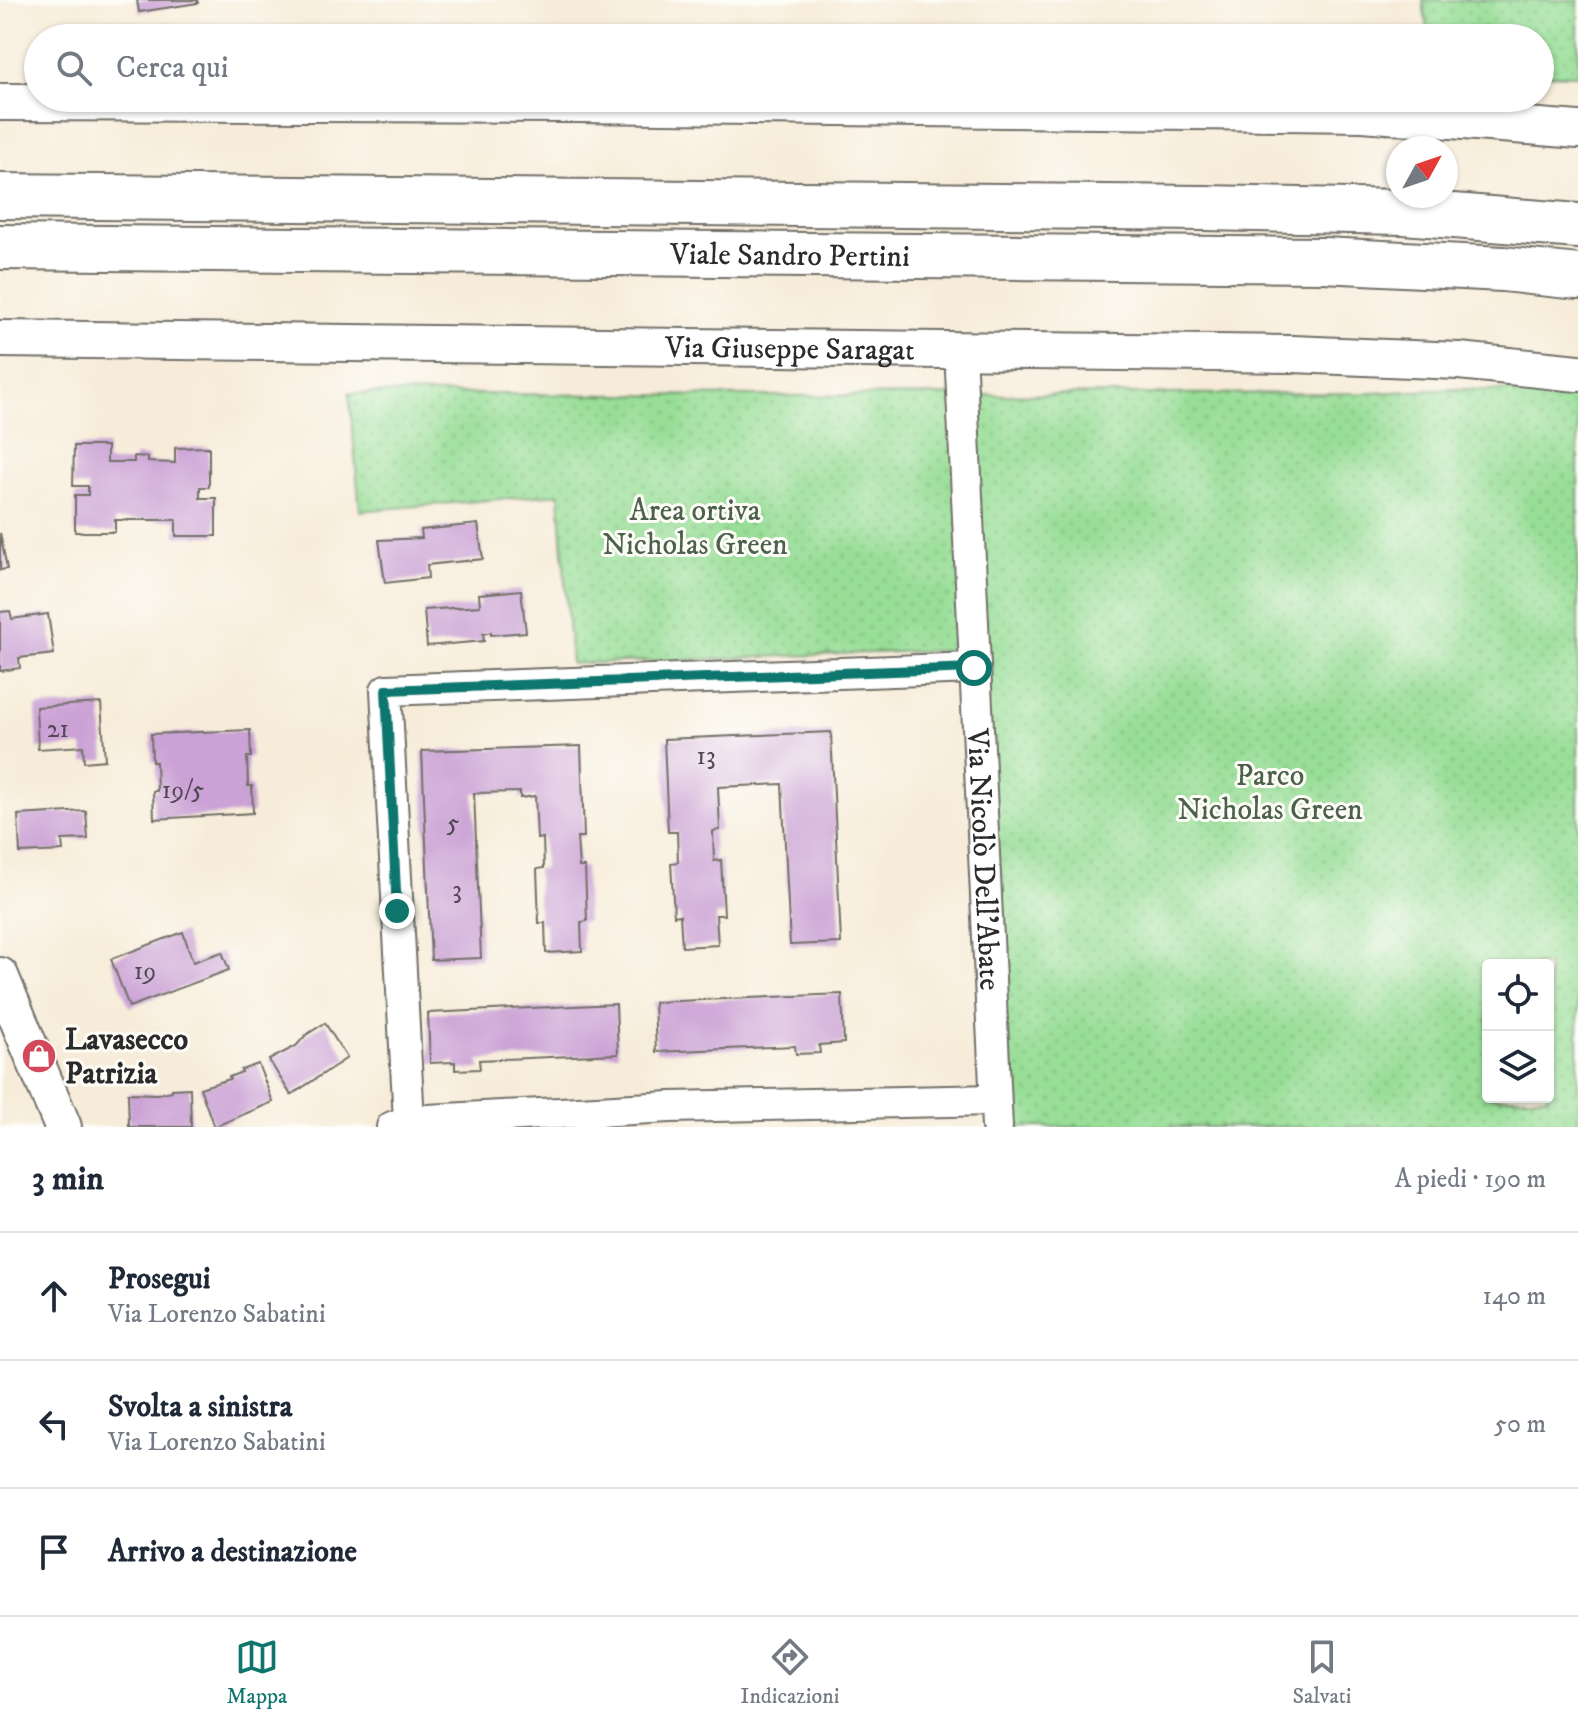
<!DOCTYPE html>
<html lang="it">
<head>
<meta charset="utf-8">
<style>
	:root { --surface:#fff; --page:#f2f2f3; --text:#1f2937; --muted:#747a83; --line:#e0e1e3; --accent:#0f766e }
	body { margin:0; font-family:"IM FELL DW Pica",serif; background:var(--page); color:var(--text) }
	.controls { position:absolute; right:24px; bottom:24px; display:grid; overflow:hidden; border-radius:8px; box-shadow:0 2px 6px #0004 }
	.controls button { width:72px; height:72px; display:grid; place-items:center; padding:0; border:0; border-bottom:2px solid var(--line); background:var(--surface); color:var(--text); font:40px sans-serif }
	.compass { position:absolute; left:1386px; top:136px; width:72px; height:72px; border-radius:50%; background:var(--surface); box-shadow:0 2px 6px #0004; rotate:50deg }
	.stop { position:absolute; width:24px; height:24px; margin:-18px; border:6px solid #0f766e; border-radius:50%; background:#fff }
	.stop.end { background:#0f766e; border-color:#fff; box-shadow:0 2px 8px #0008 }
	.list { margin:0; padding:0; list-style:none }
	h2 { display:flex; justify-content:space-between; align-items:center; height:104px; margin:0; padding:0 32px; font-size:34px }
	h2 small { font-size:26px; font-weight:400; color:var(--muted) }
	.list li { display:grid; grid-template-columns:52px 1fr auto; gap:24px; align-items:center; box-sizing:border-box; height:128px; padding:0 32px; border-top:2px solid var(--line) }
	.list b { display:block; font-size:30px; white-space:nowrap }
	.list p { margin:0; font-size:26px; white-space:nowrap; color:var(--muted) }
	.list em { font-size:26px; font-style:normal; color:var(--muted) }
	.icon { flex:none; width:44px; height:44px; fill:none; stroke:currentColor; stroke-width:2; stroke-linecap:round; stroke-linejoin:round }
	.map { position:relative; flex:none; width:1578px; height:1127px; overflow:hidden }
	.search { position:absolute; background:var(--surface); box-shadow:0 2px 6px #0004; left:24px; right:24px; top:24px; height:88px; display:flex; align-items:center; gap:20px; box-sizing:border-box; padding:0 28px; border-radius:44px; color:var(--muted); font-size:30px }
	.sheet { height:488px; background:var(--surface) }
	nav { display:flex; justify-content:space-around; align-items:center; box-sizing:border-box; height:112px; border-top:2px solid var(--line); background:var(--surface); font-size:22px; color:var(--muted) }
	nav a { display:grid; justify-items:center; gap:4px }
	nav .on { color:var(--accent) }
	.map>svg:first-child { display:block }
	.green { fill:url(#green-dots); stroke:#628461; stroke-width:2; fill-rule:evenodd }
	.building { fill:#cba2d5 }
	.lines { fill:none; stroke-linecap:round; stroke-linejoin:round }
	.minor-casing { stroke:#726f68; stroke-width:34 }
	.tertiary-casing { stroke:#726f68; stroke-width:40 }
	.trunk-casing { stroke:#726f68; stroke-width:48 }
	.minor { stroke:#fff; stroke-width:30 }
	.tertiary { stroke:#fff; stroke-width:36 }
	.trunk { stroke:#fff; stroke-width:44 }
	.route { stroke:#0f766e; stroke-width:10 }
	.labels { text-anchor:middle; stroke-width:6; stroke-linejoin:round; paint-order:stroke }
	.number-label { font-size:26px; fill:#534956 }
	.street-label { font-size:30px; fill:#2b2b2b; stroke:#fdfcf7 }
	.park-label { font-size:30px; fill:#4c614b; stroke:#fdfcf7 }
	.poi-label { font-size:30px; font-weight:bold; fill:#2b2b2b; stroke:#fdfcf7; text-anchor:start }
</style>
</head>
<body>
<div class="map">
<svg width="1578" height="1127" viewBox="0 0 1578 1127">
	<defs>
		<pattern id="green-dots" width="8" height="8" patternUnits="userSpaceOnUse" patternTransform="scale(2)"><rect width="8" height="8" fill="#98de97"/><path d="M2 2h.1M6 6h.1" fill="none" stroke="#83bf82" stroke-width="1.8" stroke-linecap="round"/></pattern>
	</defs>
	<rect width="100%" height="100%" fill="#fdfcf7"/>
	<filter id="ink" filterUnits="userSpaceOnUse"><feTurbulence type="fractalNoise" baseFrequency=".0125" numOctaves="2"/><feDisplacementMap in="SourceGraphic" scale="16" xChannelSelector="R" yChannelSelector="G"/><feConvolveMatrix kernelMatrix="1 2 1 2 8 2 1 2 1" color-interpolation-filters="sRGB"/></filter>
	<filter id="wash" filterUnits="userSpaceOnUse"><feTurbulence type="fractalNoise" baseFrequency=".006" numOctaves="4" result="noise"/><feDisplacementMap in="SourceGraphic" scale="32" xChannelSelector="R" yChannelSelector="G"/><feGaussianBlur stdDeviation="1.8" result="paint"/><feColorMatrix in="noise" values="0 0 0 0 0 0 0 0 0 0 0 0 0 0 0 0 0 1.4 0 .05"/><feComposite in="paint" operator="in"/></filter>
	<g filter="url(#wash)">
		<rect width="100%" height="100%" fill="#f7ecd9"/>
		<g class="green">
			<polygon points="1423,0 1578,0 1578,75 1540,74 1540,38 1428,38"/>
			<path d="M1460 389 1578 394V1127H1002L982 649 571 664 559 494 360 511 349 393 761 396 1370 393ZM1488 965H1548V1097H1488Z"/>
		</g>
		<g id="blocks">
			<g class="building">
				<polygon points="137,0 197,0 198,3 139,12"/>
				<polygon points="74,446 107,446 107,462 134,462 134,456 148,457 148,462 175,463 175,448 209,447 209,487 200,487 200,498 216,498 216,536 176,536 176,520 115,520 115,532 75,532 75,495 88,495 88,486 73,486"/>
				<polygon points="478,524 483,559 427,565 428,578 385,583 379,540 422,538 421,530"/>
				<polygon points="0,533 7,569 0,570"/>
				<polygon points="521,590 526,632 491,635 491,632 483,634 484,641 427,646 424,610 480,606 479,594"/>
				<polygon points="10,611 12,619 48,614 54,654 19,658 20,668 0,671 0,612"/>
				<polygon points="101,703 105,760 84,762 83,746 38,749 36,707"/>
				<polygon points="250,730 251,757 247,757 248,786 252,786 253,813 154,819 153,791 157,791 156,762 152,762 151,734"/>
				<polygon points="831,732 841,943 790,945 782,784 718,787 720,830 713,831 714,861 721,860 724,915 716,915 718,945 682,947 680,915 674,916 671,863 678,862 677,832 668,832 664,739"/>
				<polygon points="581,746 584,837 577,837 579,867 585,867 587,921 581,922 582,951 546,953 545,923 539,923 537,869 544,868 543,838 537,839 535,796 520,798 520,792 474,793 481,958 431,960 422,751"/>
				<polygon points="86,811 88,839 62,840 63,851 20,853 18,815"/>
				<polygon points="183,932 193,962 222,952 229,970 129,1007 111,959"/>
				<polygon points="842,994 844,1043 819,1045 820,1053 796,1054 795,1046 656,1052 654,1002"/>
				<polygon points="616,1004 618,1054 479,1060 480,1069 455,1070 455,1062 430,1063 428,1013"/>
				<polygon points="325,1023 347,1058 291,1095 269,1060 296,1046 306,1035"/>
				<polygon points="258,1064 273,1102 214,1127 200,1088 230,1079 229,1077 242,1072 241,1070"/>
				<polygon points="190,1088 191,1127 129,1127 128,1093 158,1094 172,1091 172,1089"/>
			</g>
		</g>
	</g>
	<g filter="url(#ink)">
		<use href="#blocks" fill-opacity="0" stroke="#726f68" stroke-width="2"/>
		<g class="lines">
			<g class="minor-casing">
				<g id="minor">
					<path id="s1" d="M960 350 997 1127"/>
					<polyline points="409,1121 386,690 974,668"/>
					<polyline points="392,1127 409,1121 670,1107 995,1100"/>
				</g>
			</g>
			<g class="tertiary-casing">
				<g id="tertiary">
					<polyline points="0,102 577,104 1363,113 1578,130"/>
					<path id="s2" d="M0 339 1293 354 1459 361 1578 373"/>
					<polyline points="0,976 63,1127"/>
				</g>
			</g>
			<g class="trunk-casing">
				<g id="trunk">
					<polyline points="0,196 1203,208 1404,212 1578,226"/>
					<path id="s3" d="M0 247 1323 260 1503 269 1578 277"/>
				</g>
			</g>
			<use href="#minor" class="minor"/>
			<use href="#tertiary" class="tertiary"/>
			<use href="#trunk" class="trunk"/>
		</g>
	</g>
	<g class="lines" filter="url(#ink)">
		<polyline class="route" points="397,911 386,690 974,668"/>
	</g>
	<defs>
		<g id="shop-disc" transform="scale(1.8)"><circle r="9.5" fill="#d1495b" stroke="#fdfcf7"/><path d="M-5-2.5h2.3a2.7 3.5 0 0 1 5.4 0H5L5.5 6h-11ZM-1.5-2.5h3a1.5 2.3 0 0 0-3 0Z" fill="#fff"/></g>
	</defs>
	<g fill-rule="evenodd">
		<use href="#shop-disc" x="39" y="1056"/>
	</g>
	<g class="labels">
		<g class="number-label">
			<text x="58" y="737">21</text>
			<text x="706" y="764">13</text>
			<text x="183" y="798">19/5</text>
			<text x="453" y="831">5</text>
			<text x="457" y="898">3</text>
			<text x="145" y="979">19</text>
		</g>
		<g class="street-label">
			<text dy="10" stroke="none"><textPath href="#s3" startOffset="790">Viale Sandro Pertini</textPath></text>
			<text dy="10" stroke="none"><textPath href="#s2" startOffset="790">Via Giuseppe Saragat</textPath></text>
			<text dy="10" stroke="none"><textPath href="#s1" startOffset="510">Via Nicolò Dell'Abate</textPath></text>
		</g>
		<g class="park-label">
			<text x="695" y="520">Area ortiva<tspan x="695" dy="34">Nicholas Green</tspan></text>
			<text x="1270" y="785">Parco<tspan x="1270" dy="34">Nicholas Green</tspan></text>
		</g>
		<g class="poi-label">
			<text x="65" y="1049">Lavasecco<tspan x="65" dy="34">Patrizia</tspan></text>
		</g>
	</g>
</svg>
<div class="controls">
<button><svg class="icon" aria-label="locate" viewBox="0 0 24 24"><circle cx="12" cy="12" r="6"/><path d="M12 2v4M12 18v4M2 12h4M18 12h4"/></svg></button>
<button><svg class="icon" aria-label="layers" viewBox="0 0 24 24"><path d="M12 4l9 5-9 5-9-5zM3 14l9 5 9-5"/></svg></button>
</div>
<svg class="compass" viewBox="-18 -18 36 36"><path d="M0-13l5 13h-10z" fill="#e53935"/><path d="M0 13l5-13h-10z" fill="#747a83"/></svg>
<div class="stop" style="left:974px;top:668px"></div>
<div class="stop end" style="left:397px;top:911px"></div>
<div class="search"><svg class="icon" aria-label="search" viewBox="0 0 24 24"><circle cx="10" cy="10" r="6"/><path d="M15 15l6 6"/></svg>Cerca qui</div>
</div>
<section class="sheet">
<h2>3 min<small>A piedi · 190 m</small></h2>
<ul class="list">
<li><svg class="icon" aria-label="ahead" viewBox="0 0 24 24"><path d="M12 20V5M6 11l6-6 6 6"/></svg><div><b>Prosegui</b><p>Via Lorenzo Sabatini</p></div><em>140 m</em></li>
<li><svg class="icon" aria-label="left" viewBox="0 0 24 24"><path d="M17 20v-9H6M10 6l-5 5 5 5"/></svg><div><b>Svolta a sinistra</b><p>Via Lorenzo Sabatini</p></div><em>50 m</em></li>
<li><svg class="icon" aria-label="arrive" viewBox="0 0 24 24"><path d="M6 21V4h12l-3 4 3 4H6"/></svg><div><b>Arrivo a destinazione</b></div></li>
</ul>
</section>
<nav>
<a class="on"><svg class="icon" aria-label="map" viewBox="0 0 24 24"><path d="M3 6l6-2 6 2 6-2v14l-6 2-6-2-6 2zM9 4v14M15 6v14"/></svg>Mappa</a>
<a><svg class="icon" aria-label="directions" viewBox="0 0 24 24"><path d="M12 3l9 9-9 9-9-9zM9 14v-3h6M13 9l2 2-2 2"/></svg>Indicazioni</a>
<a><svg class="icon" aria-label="saved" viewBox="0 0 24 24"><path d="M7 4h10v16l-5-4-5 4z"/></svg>Salvati</a>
</nav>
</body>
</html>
